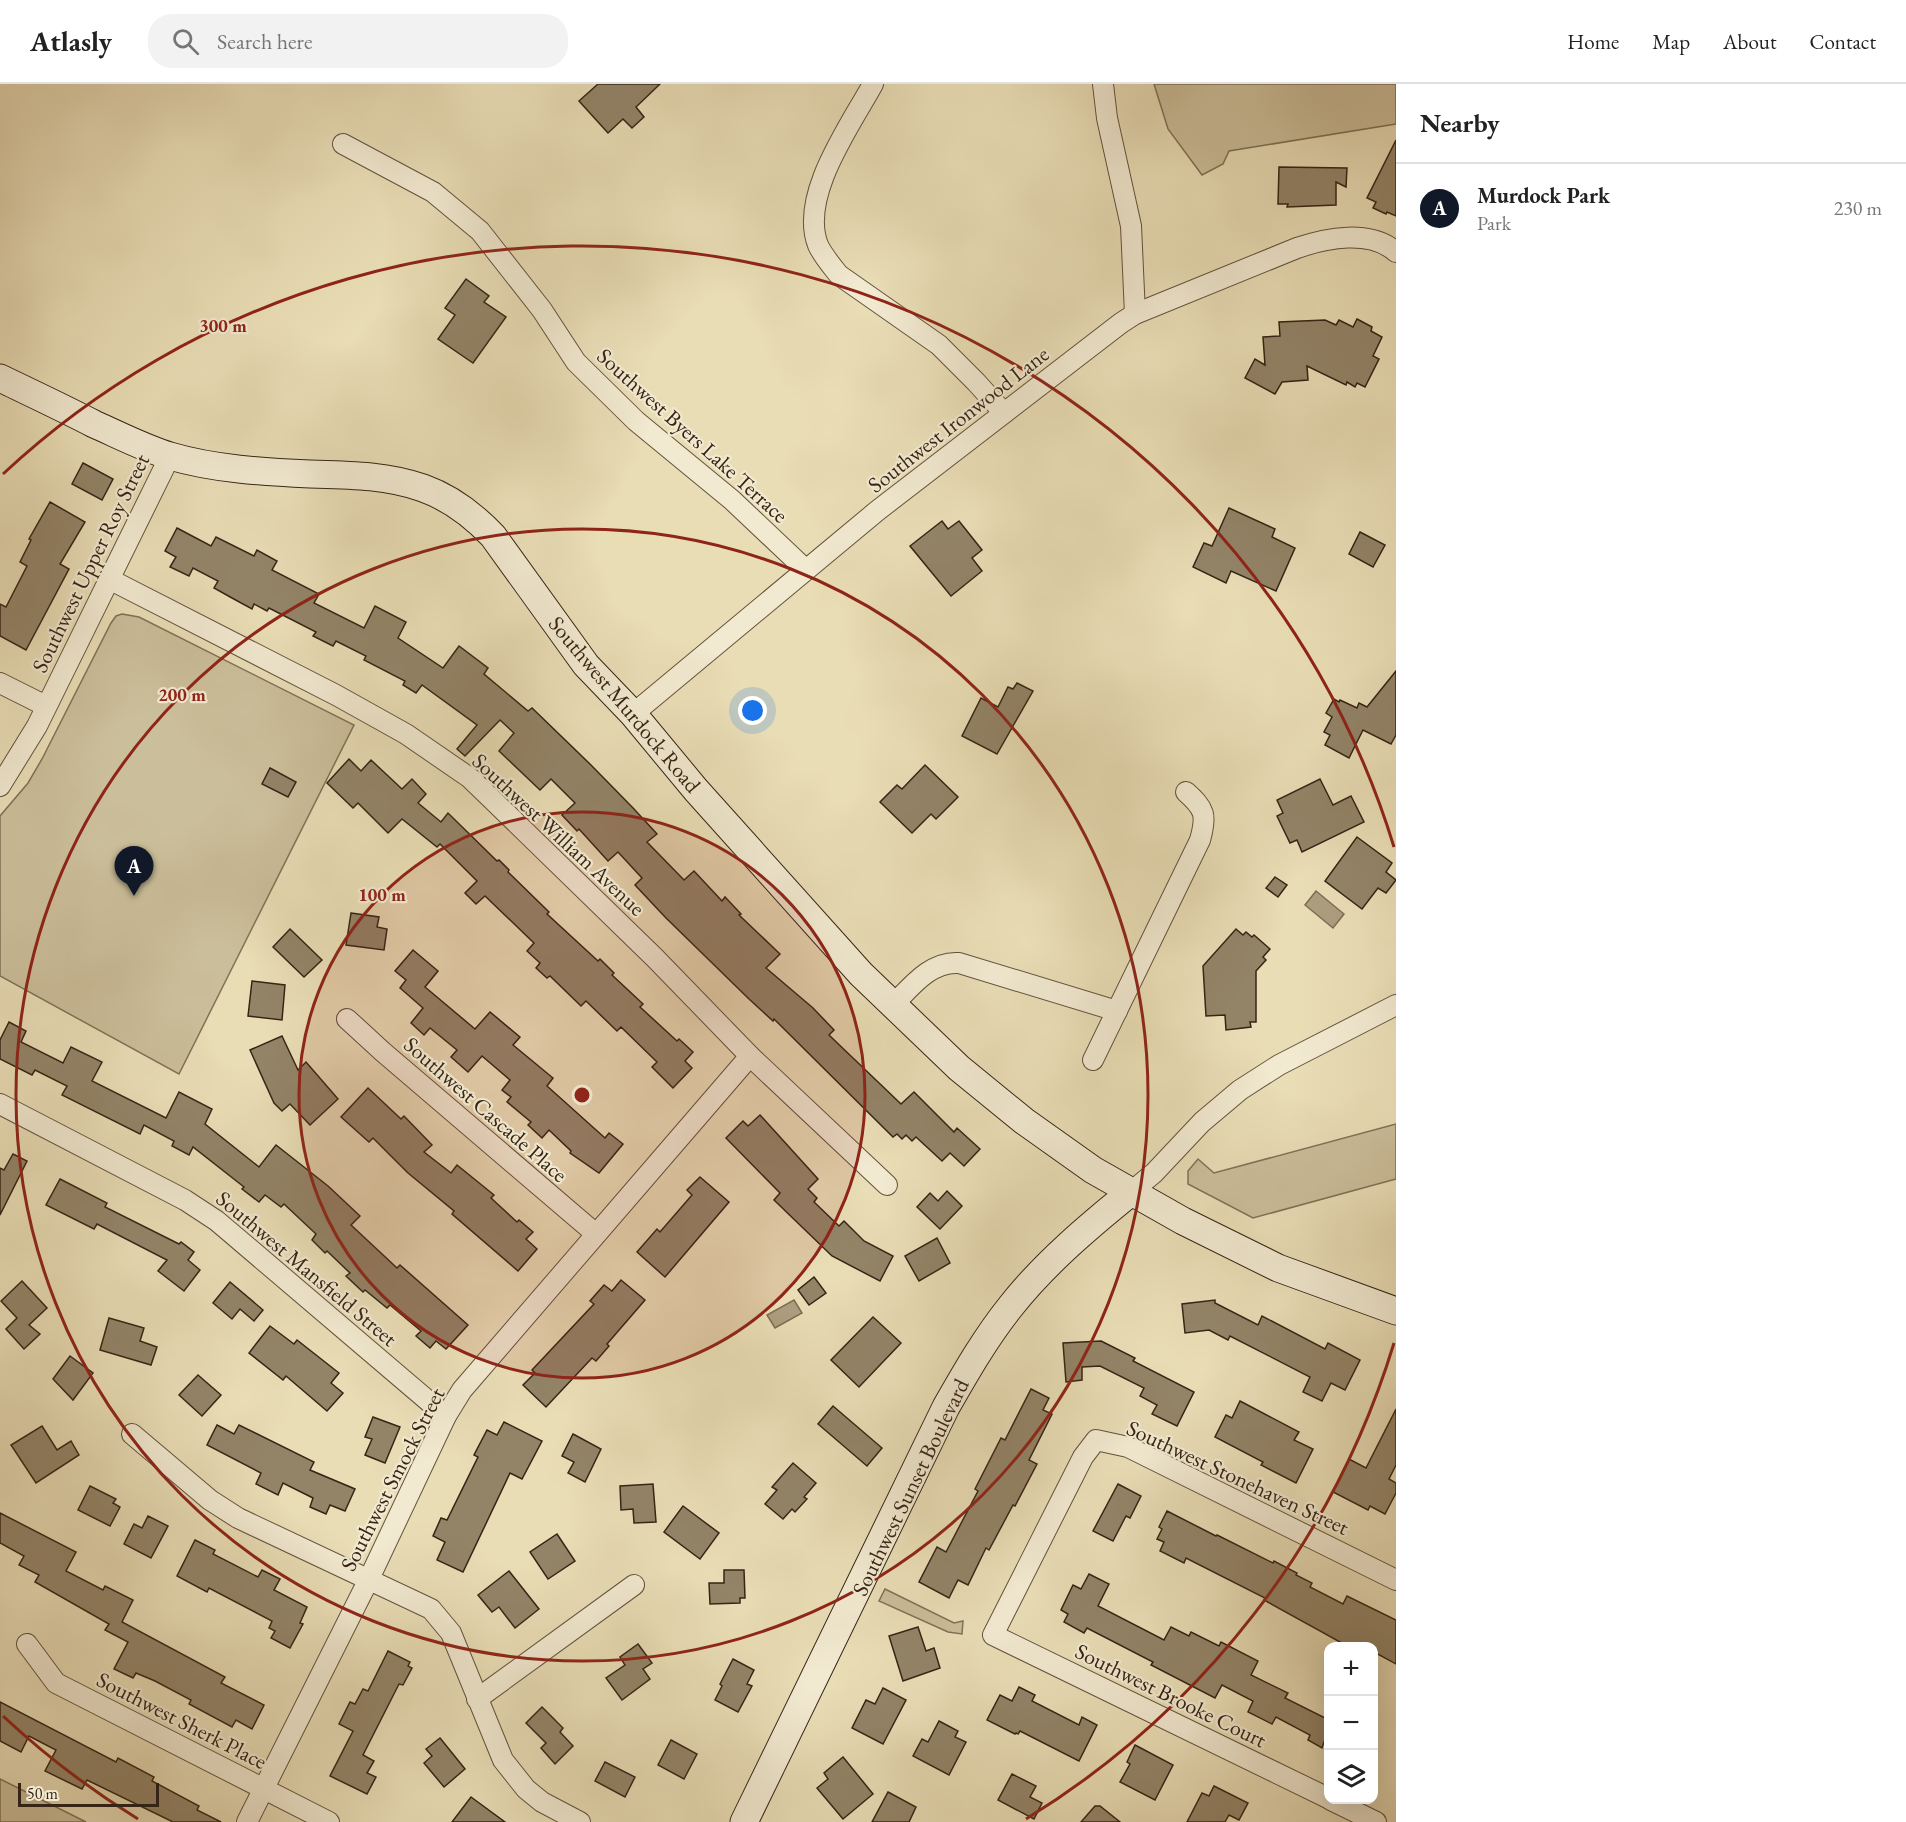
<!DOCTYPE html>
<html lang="en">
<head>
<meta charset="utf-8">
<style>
	:root { --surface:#fff; --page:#f2f2f2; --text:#222; --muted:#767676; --line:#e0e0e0; --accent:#111827 }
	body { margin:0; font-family:"EB Garamond",serif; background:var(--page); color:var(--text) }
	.controls { position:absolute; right:18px; bottom:18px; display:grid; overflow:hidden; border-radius:12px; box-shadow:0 6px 24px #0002 }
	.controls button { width:54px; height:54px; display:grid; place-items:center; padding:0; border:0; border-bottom:2px solid var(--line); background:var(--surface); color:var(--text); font:30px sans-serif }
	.scale { position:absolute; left:18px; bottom:15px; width:141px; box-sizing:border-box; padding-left:6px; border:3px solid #362414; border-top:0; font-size:16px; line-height:21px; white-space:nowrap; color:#362414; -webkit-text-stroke:4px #f1e9d0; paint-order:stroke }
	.you { position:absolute; left:753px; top:627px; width:21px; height:21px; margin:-15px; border:4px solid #fff; border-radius:50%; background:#1a73e8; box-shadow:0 0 0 9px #1a73e833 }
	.badge { display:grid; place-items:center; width:39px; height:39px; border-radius:50%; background:var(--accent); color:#fff; font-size:20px; font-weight:700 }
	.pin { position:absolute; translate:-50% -50px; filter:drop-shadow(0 2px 3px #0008) }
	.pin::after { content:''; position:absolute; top:32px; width:21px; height:18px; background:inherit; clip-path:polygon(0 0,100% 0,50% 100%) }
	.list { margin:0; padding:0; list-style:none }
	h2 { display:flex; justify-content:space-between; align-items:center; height:78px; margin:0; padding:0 24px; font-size:26px }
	h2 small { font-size:20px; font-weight:400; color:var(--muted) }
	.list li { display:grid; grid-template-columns:39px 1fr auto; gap:18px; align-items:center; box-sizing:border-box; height:90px; padding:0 24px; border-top:2px solid var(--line) }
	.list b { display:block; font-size:22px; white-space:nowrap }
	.list p { margin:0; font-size:20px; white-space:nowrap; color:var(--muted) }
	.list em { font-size:20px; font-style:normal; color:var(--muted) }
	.icon { flex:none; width:33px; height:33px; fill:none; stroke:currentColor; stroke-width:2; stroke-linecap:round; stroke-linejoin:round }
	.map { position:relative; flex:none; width:1396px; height:1738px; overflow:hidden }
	header { display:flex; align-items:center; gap:36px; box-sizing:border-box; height:84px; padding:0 30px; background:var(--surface); border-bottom:2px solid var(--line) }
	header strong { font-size:28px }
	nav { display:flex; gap:33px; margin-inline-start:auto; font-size:21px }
	.search { width:420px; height:54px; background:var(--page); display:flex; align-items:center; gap:15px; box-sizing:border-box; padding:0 21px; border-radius:24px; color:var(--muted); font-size:22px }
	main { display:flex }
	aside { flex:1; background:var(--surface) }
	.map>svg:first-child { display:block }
	.green { fill:#cbbe9a; stroke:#807157; stroke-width:1.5 }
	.water { fill:#ac9e7f; stroke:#7d6d54; stroke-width:1.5 }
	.building { fill:#938468; stroke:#362414; stroke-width:1.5 }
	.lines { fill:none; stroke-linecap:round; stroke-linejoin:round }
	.street-casing { stroke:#63523c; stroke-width:22 }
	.secondary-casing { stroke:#362414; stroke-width:29 }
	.street { stroke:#f1e9d0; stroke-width:20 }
	.secondary { stroke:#f1e9d0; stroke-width:27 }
	.ring { fill:none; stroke:#8f2418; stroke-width:3 }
	.labels { text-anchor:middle; stroke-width:4.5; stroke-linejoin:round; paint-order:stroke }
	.street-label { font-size:22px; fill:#362414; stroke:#f1e9d0 }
	.centre { fill:#8f2418; stroke:#f1e9d0; stroke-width:3 }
	.ring-label { font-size:18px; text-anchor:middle; font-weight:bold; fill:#8f2418; stroke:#f1e9d0; stroke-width:4.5; stroke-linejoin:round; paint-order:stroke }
</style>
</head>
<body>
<header>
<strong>Atlasly</strong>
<div class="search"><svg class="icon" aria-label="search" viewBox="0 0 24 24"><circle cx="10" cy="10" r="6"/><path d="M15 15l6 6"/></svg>Search here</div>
<nav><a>Home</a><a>Map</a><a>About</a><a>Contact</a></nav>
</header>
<main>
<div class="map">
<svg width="1396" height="1738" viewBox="0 0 1396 1738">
	<rect width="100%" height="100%" fill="#e9ddb6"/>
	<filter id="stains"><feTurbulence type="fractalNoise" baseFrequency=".00333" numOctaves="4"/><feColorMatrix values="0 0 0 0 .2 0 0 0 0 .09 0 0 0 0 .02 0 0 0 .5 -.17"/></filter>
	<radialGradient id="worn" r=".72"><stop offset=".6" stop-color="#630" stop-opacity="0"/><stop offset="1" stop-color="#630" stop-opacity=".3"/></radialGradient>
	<g class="green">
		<polygon points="1154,0 1396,0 1396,40 1229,67 1223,80 1202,91 1168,45"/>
		<polygon points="122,530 139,533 354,641 179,990 0,892 0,732 28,699 42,675 111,539 116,532"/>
		<polygon points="1396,1040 1396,1095 1253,1134 1188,1100 1188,1087 1198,1075 1214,1089"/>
		<polygon points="885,1505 954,1539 963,1537 962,1550 948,1548 879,1517"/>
		<polygon points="0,1695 86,1738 0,1738"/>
	</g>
	<g class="water">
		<polygon points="1316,807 1344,830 1333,844 1305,821"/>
		<polygon points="794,1216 802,1229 775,1244 767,1231"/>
	</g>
	<g class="building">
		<polygon points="598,0 660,0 636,23 644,33 632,44 623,35 608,49 579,17"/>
		<polygon points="1396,56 1396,132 1387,128 1386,130 1373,124 1376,118 1367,114"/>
		<polygon points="1279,83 1347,84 1346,103 1336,98 1336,121 1287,123 1288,120 1278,120"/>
		<polygon points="466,195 489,212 484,218 506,233 473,279 438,255 455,231 445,224"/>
		<polygon points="1357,235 1372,243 1371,247 1382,253 1373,272 1379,275 1365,303 1357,299 1355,303 1347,298 1346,301 1307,282 1308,296 1282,298 1275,310 1245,294 1255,275 1265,281 1263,253 1280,252 1279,238 1325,236 1336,241 1339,236 1353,243"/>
		<polygon points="83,379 113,395 102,416 72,400"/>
		<polygon points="50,418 85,438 60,480 69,485 26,566 0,552 0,520 6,523 27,482 20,478 31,456 29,455"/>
		<polygon points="1229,424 1275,445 1272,453 1295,464 1276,507 1231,487 1226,499 1193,483 1204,459 1212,462"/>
		<polygon points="942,437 948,445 959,437 982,466 972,474 982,487 951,512 910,462"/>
		<polygon points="177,444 211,462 216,453 254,472 257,466 277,477 272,486 319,510 314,519 364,544 375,522 406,538 398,554 443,584 459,562 488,584 484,590 528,627 532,624 591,681 634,725 657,750 647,758 684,796 694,787 722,817 725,813 741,830 739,831 780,870 766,884 813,924 834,946 829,951 901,1020 914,1008 954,1048 957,1044 980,1065 964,1082 950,1069 942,1077 916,1053 912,1057 906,1051 902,1055 897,1050 893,1053 774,935 773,937 749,915 666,834 635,801 642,794 618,768 608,777 579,745 577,747 562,731 575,719 551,695 540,706 499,667 514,649 500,636 465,672 457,665 477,641 422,601 416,609 403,601 405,597 364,576 366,572 336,557 333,562 313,552 316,548 269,524 267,527 254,520 252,525 232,514 214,504 218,497 193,484 189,492 170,483 176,473 165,467"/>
		<polygon points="1360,448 1385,461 1373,483 1349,470"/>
		<polygon points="1396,587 1396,651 1391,660 1363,646 1349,674 1325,661 1330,651 1324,648 1332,633 1326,629 1334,615 1339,618 1340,616 1357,624 1359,619 1367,623"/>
		<polygon points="1017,599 1033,607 997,670 962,652 981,614 998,623 1008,603 1013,605"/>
		<polygon points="349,675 361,687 371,676 402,705 412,695 426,710 418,719 441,738 448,729 497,777 499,776 509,786 508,788 549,828 547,830 598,877 600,875 614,889 612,891 643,920 640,923 677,957 679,955 693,968 685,977 692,984 673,1004 652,983 657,978 621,943 617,947 586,917 581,922 550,892 547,894 536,884 540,879 527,867 534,859 485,812 476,820 465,809 477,797 440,760 437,763 402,735 388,749 358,719 353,724 327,699"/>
		<polygon points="925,681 958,713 936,735 931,730 912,749 880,718 897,701 902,705"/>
		<polygon points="270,684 296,698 288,713 262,700"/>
		<polygon points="1320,695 1333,721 1351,712 1364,738 1302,768 1297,756 1290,759 1277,732 1283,729 1277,716"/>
		<polygon points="1357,753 1392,779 1386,788 1396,796 1386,809 1378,804 1362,825 1325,797"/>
		<polygon points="1275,793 1287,801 1278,813 1266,804"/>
		<polygon points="351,829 379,833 377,843 387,845 384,866 346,861"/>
		<polygon points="290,845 322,876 304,893 273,863"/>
		<polygon points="1236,845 1243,851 1246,848 1252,853 1254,851 1270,865 1263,873 1266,876 1256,887 1256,938 1250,938 1251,943 1226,946 1225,931 1206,932 1203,882"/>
		<polygon points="413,866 438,887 425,903 475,945 490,928 520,953 513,961 553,994 547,1002 605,1054 609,1049 623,1060 599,1089 570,1069 571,1067 549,1046 542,1054 528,1041 531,1038 507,1018 511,1013 502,1006 510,996 482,972 468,988 451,973 457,966 430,944 424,951 411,939 423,924 400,904 406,896 395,887"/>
		<polygon points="252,897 285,901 282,936 248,932"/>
		<polygon points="9,938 26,947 21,958 63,979 71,963 102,978 92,997 166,1034 179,1008 212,1025 205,1040 259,1083 276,1061 328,1102 360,1132 351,1141 397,1184 400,1181 468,1241 446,1265 436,1257 430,1264 416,1252 421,1247 390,1221 387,1224 365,1206 363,1208 346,1192 350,1189 327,1167 325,1169 312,1156 316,1150 284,1120 281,1123 265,1111 259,1118 242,1105 244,1103 193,1063 189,1071 172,1062 174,1057 144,1041 140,1050 62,1011 67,1002 35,986 32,991 0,975 0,956"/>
		<polygon points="282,952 298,986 306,978 338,1015 310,1041 290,1020 282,1027 274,1019 250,966"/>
		<polygon points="368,1004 401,1035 404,1032 432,1061 424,1068 451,1089 457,1081 494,1111 491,1114 517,1138 519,1136 533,1148 526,1155 537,1165 518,1187 452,1130 454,1127 408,1089 373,1054 369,1058 341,1033"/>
		<polygon points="760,1031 818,1095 808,1105 817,1114 814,1118 839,1142 844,1137 864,1157 893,1172 880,1197 832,1172 774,1116 780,1109 726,1054 743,1037 748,1042"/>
		<polygon points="13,1070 27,1077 0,1131 0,1084 4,1086"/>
		<polygon points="700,1093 729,1118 665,1193 637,1168 657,1145 660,1148 692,1111 687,1106"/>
		<polygon points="60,1095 107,1119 105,1123 179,1160 181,1158 194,1168 188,1176 200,1186 184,1207 158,1187 167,1176 97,1140 94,1145 46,1121"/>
		<polygon points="947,1107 962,1122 940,1145 917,1123 930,1109 938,1117"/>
		<polygon points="937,1154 950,1179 919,1197 905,1172"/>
		<polygon points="814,1193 826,1209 809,1221 798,1206"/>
		<polygon points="621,1196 645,1216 607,1260 609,1262 596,1277 592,1274 546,1323 523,1301 535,1289 532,1286 594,1220 590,1217 604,1201 612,1207"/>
		<polygon points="22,1197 47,1224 29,1241 40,1250 24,1265 6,1245 17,1234 1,1217"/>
		<polygon points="230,1198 263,1226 254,1237 240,1225 232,1235 213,1219"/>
		<polygon points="1215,1216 1215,1219 1258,1241 1262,1232 1325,1265 1328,1259 1360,1276 1345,1306 1331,1299 1322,1317 1303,1308 1310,1293 1230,1252 1228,1256 1209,1246 1185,1249 1182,1220"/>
		<polygon points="873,1233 901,1259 859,1303 831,1276"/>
		<polygon points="109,1234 144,1244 140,1257 157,1263 151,1281 100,1266"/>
		<polygon points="270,1242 294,1260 297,1256 339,1289 331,1299 343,1309 327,1327 286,1292 283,1296 249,1269"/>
		<polygon points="1101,1257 1135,1274 1133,1277 1194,1308 1177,1342 1152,1330 1157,1321 1140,1312 1144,1304 1100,1282 1082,1283 1082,1296 1066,1298 1063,1259"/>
		<polygon points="70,1272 93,1289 73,1316 53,1295"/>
		<polygon points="198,1291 221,1311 202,1332 179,1311"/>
		<polygon points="1031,1305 1049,1314 1043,1326 1052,1330 1029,1376 1037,1380 1015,1422 1013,1421 989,1466 986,1464 968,1501 958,1496 949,1514 919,1498 937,1463 946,1468 978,1407 975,1405 1001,1354 1005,1356"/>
		<polygon points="1240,1317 1299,1348 1294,1356 1313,1365 1296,1399 1261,1381 1263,1378 1215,1353 1226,1331 1232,1334"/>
		<polygon points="833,1322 882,1364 867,1382 818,1340"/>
		<polygon points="1396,1325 1396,1381 1389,1395 1396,1399 1396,1409 1385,1430 1370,1422 1368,1426 1333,1408 1349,1375 1366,1384"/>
		<polygon points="373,1333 400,1343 385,1379 365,1371 372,1355 365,1353"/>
		<polygon points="504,1338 542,1357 522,1395 510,1389 463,1488 437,1476 445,1458 433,1452 441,1434 447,1436 478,1373 474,1371 487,1346 497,1351"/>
		<polygon points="217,1341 234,1350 239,1341 314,1378 310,1386 355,1405 345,1427 330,1421 326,1430 310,1423 313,1414 283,1399 278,1411 256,1400 261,1389 207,1361"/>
		<polygon points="42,1342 57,1366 71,1357 79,1371 36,1399 11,1361"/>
		<polygon points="573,1350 601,1365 585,1398 568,1389 574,1378 562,1372"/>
		<polygon points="793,1379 816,1399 804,1413 807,1415 795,1428 792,1425 783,1435 765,1420 777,1406 772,1403"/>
		<polygon points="653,1400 656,1438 634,1439 633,1425 621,1426 620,1402"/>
		<polygon points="1118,1400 1141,1412 1130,1434 1126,1432 1113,1457 1093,1447"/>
		<polygon points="90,1402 116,1415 113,1419 120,1423 110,1442 78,1426"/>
		<polygon points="683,1422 719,1449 700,1475 664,1448"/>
		<polygon points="1167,1427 1216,1452 1217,1451 1273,1479 1274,1477 1297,1489 1296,1491 1312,1499 1310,1503 1343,1520 1347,1512 1396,1536 1396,1580 1374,1568 1374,1563 1349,1563 1264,1516 1265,1514 1186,1474 1184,1479 1160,1467 1164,1458 1157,1455 1162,1445 1159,1443"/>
		<polygon points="0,1429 76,1468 66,1487 103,1506 105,1502 133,1516 122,1538 225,1593 221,1599 264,1621 252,1645 236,1636 232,1643 189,1620 191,1616 155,1597 136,1589 133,1594 114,1585 128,1558 105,1546 109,1540 35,1498 39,1491 19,1481 24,1472 0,1459"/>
		<polygon points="148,1432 168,1442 151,1474 124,1460 134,1440 142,1444"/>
		<polygon points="557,1450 575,1477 548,1495 530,1468"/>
		<polygon points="195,1456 215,1466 213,1470 258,1493 262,1486 280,1495 274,1506 307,1523 300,1539 303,1540 290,1564 271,1554 275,1547 269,1544 272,1537 209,1504 207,1508 177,1492"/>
		<polygon points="724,1486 744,1486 745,1514 740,1514 740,1519 710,1520 709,1499 724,1499"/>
		<polygon points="509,1487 539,1525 515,1544 499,1523 492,1528 478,1511"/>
		<polygon points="1089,1490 1109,1500 1098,1522 1164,1556 1171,1543 1189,1552 1191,1548 1219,1562 1221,1558 1258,1577 1251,1591 1288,1609 1285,1614 1329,1636 1329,1660 1324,1658 1322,1664 1308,1656 1310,1651 1276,1633 1272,1640 1248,1628 1253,1617 1222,1601 1215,1614 1151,1581 1153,1578 1087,1544 1084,1549 1064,1538 1068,1530 1061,1526 1073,1501 1081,1505"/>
		<polygon points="918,1543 926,1567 934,1564 940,1584 903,1597 889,1552"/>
		<polygon points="638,1560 652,1579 643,1585 650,1595 622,1616 606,1594 625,1581 620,1573"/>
		<polygon points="388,1567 410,1578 408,1582 412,1584 403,1601 399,1600 363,1671 374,1677 367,1689 376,1693 367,1710 330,1692 353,1647 339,1640 350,1618 355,1620 363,1605 368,1607"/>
		<polygon points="733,1575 754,1586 747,1600 752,1602 738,1628 715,1616 722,1602 720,1600"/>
		<polygon points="1019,1603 1035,1611 1032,1617 1079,1641 1082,1633 1097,1641 1079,1677 1020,1647 1018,1650 1016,1649 1015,1650 987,1636 1000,1611 1012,1617"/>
		<polygon points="883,1604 906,1616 883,1660 852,1644 866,1616 875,1620"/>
		<polygon points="0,1618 116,1678 118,1674 154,1693 152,1697 199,1722 197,1726 221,1738 173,1738 87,1696 82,1705 45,1687 56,1666 29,1652 21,1668 0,1657"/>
		<polygon points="542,1623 563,1644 560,1648 573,1662 555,1680 541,1664 546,1659 526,1639"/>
		<polygon points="939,1637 958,1647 955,1653 966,1658 949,1691 913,1672 922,1655 928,1658"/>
		<polygon points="440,1654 465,1685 444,1703 424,1679 432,1672 426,1665"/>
		<polygon points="671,1656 697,1670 684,1695 658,1681"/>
		<polygon points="1135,1661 1173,1681 1155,1716 1120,1698 1130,1680 1127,1678"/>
		<polygon points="843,1673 873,1710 843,1735 817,1704 828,1695 824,1689"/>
		<polygon points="605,1678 635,1693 625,1713 595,1697"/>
		<polygon points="1012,1690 1036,1702 1030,1713 1042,1719 1034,1735 998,1716"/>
		<polygon points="1214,1702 1248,1719 1239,1736 1229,1731 1225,1738 1187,1738 1202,1709 1209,1712"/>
		<polygon points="888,1708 916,1723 909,1738 872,1738"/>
		<polygon points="471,1713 505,1738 452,1738"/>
		<polygon points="1095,1722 1100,1722 1120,1738 1081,1738"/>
	</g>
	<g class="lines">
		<g class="street-casing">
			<g id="street">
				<path d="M873 0C850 42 799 112 818 161 823 172 831 181 839 191L939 261 976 298 1004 329"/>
				<polyline points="1103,0 1107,34 1131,142 1135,230"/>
				<polyline points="343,60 433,108 480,147 542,226 576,278 636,337 732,416 805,485"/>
				<polyline points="109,495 336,611 406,650 470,694 655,874 750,972 887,1101"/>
				<polyline points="0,599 46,622"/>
				<path d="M633 630 877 427 1121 239 1135 230 1297 164C1326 154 1370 145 1396 168"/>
				<polyline points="0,702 37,642 170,372"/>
				<path d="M892 922C911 903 930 877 959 879L1117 927"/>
				<polyline points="347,935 383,968 596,1150"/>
				<path d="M1093 976 1200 756C1207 731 1205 725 1186 708"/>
				<polyline points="0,1020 185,1116 217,1137 446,1332"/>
				<polyline points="1131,1108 1154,1089 1202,1038 1240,1006 1279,981 1396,921"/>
				<polyline points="132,1350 210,1416 238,1434 431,1525 451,1549 503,1676 526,1705 542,1718 580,1738"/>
				<polyline points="27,1560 56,1599 329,1738"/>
				<polyline points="477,1615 634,1501"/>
				<polyline points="1328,1714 993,1551 1083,1373 1096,1356 1128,1363 1396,1496"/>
				<polyline points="1331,1716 1376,1738"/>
				<polyline points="247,1738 368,1497 446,1332 462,1306 750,972"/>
			</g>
		</g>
		<g class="secondary-casing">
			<g id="secondary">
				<path d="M0 294C31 309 63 324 94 340 119 351 144 364 170 372 214 385 264 388 310 390 348 391 386 391 423 404 451 414 473 431 493 452L586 581 633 630 696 706 861 890 959 984 1024 1037 1093 1086 1183 1137 1278 1184 1396 1227"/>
				<path d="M744 1738 946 1323C966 1288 986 1253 1011 1222 1045 1179 1089 1142 1131 1108"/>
			</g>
		</g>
		<use href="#street" class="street"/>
		<use href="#secondary" class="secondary"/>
	</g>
	<circle cx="582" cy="1011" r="283" fill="#8f2418" fill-opacity=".12"/>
	<g class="ring">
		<circle cx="582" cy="1011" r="283"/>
		<circle cx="582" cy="1011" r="566"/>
		<path d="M1394 1259A849 849 0 0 1 1026 1735M138 1735A849 849 0 0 1 3 1632M3 390A849 849 0 0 1 1394 763"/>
	</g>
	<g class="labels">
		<g class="street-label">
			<text transform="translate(958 335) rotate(-38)" y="8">Southwest Ironwood Lane</text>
			<text transform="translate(693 351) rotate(42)" y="8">Southwest Byers Lake Terrace</text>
			<text transform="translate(90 479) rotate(-64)" y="8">Southwest Upper Roy Street</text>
			<text transform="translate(625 620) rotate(50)" y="8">Southwest Murdock Road</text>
			<text transform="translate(559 750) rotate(43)" y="8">Southwest William Avenue</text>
			<text transform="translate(486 1025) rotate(41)" y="8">Southwest Cascade Place</text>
			<text transform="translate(307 1184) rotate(40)" y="8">Southwest Mansfield Street</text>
			<text transform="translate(1238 1393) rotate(25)" y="8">Southwest Stonehaven Street</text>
			<text transform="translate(392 1395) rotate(-63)" y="8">Southwest Smock Street</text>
			<text transform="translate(910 1403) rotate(-64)" y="8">Southwest Sunset Boulevard</text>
			<text transform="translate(1171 1611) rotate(26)" y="8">Southwest Brooke Court</text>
			<text transform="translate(182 1636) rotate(27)" y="8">Southwest Sherk Place</text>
		</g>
	</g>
	<circle cx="582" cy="1011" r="9" class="centre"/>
	<g class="ring-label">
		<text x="223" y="248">300 m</text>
		<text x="182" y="617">200 m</text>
		<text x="382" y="817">100 m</text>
	</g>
	<rect width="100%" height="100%" filter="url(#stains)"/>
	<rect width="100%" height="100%" fill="url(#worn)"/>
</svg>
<div class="controls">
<button>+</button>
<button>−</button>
<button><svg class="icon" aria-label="layers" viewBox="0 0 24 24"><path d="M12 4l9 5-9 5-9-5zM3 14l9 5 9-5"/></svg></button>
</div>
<div class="scale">50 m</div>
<div class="you"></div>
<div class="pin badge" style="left:134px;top:812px">A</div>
</div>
<aside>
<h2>Nearby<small></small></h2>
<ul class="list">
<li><span class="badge">A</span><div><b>Murdock Park</b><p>Park</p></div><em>230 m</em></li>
</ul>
</aside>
</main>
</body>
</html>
